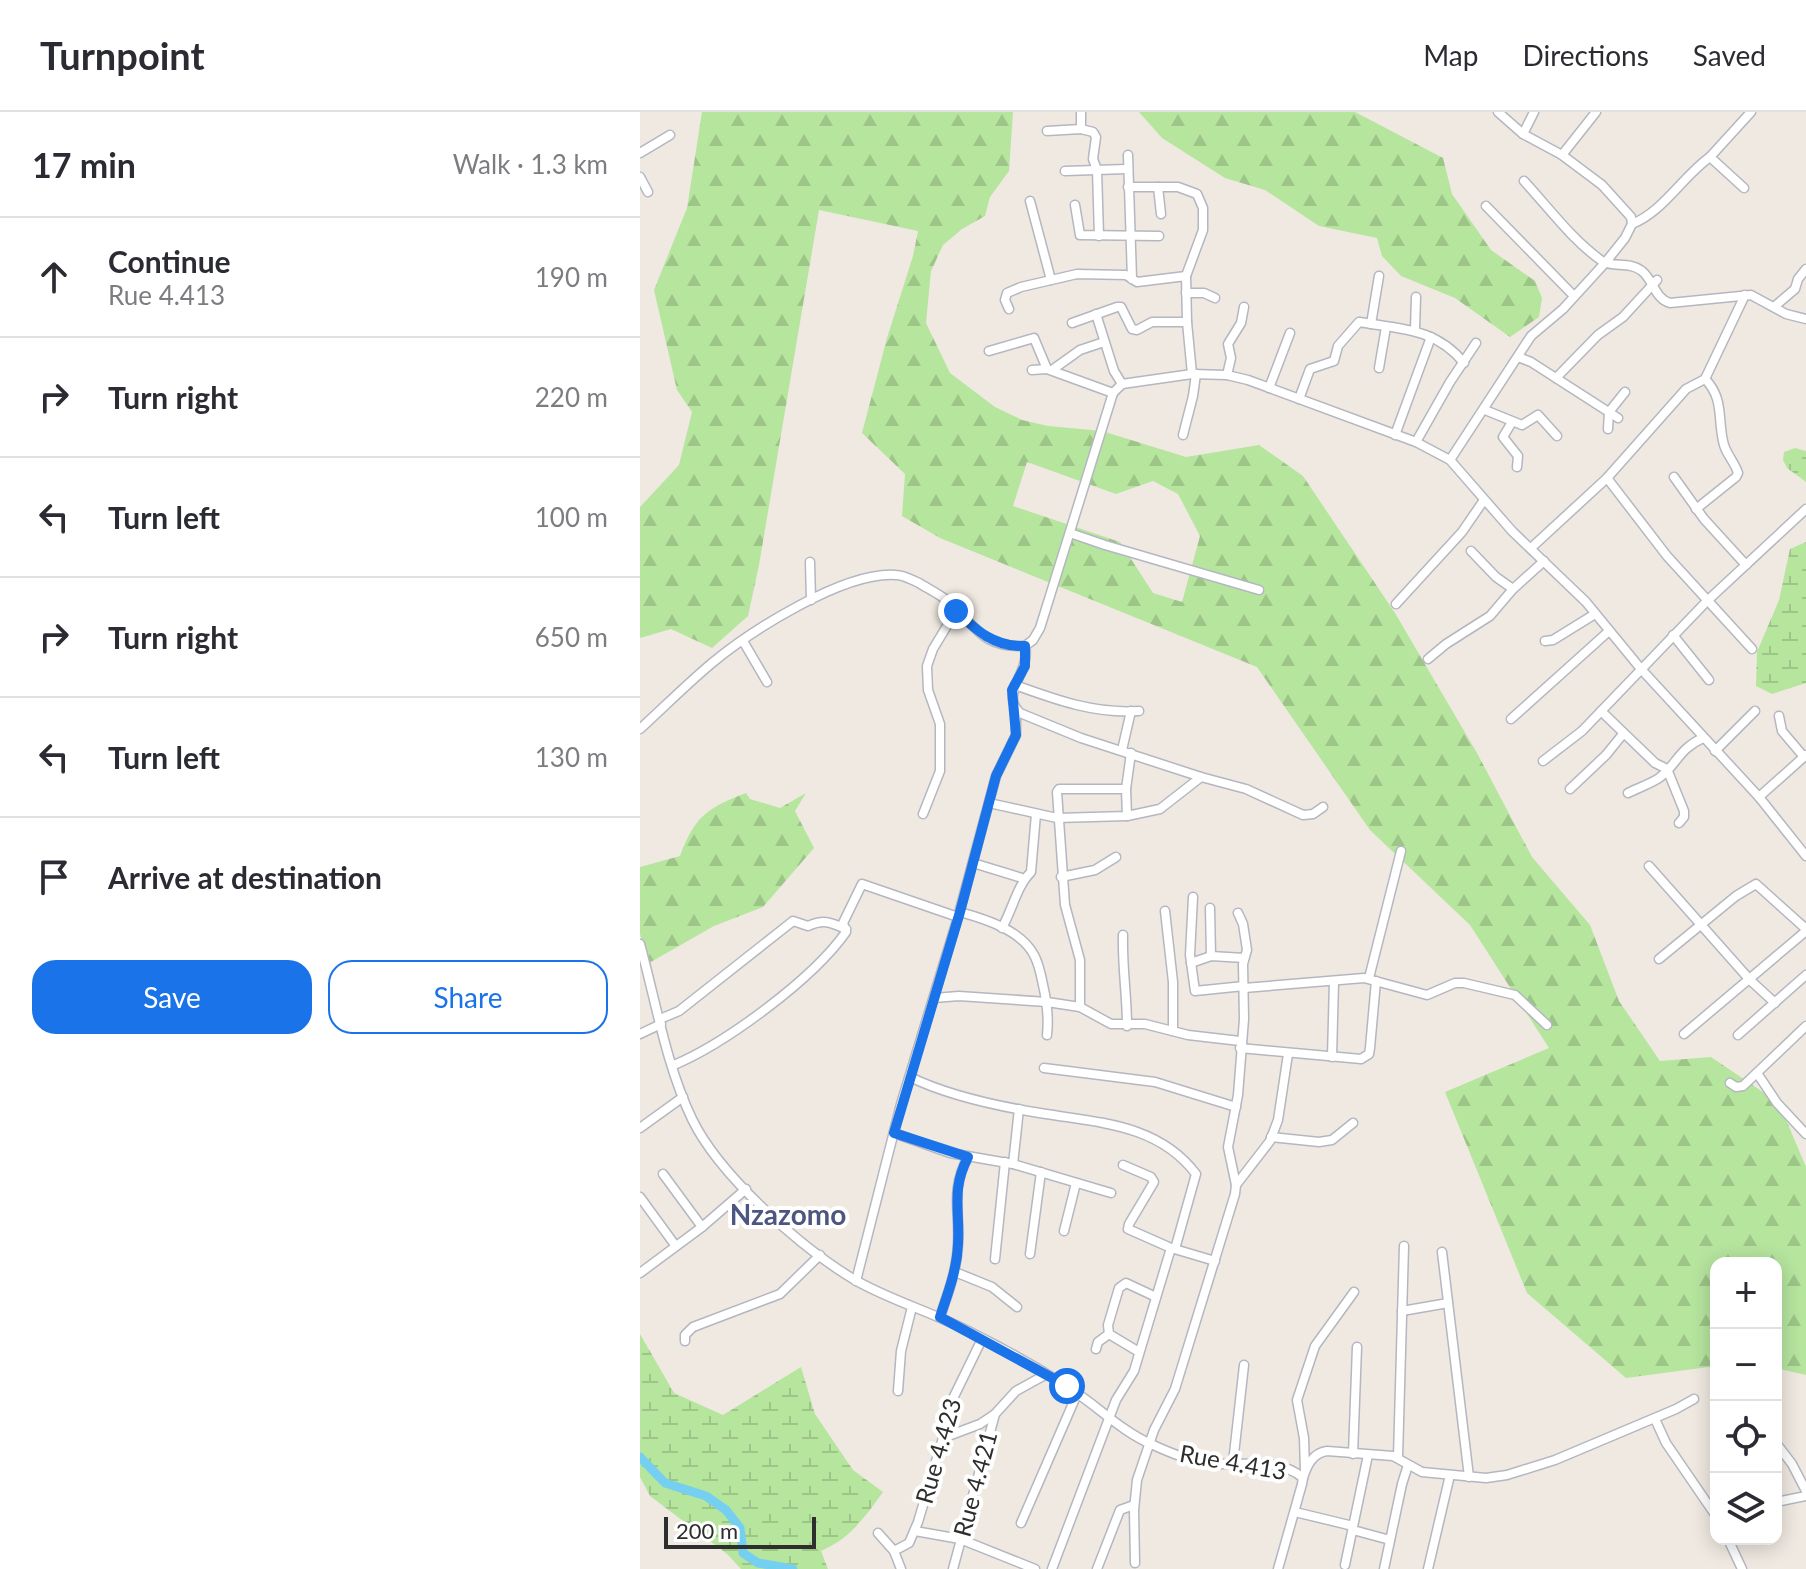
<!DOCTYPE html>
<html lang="en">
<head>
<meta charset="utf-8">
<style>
	:root { --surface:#fff; --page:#f2f2f3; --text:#2b2b33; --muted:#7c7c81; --line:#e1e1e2; --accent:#1a73e8 }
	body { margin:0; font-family:Lato,sans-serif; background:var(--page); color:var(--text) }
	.controls { position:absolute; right:24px; bottom:24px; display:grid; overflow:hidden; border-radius:16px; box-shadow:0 4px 20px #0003 }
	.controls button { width:72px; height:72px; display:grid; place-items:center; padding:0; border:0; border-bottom:2px solid var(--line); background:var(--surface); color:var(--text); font:40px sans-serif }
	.scale { position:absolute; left:24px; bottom:20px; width:152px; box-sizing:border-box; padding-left:8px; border:4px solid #2e2e2e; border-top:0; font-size:22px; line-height:28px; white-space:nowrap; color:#2e2e2e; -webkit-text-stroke:6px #fff; paint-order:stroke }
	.stop { position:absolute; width:24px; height:24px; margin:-18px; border:6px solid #1a73e8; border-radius:50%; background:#fff }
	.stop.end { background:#1a73e8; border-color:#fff; box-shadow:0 2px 8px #0008 }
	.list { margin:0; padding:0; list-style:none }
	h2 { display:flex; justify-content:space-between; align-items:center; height:104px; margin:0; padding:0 32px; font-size:34px }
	h2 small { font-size:26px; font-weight:400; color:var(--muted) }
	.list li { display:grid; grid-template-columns:52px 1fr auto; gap:24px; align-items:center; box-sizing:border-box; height:120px; padding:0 32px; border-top:2px solid var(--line) }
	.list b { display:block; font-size:30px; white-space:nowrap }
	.list p { margin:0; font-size:26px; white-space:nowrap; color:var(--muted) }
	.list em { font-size:26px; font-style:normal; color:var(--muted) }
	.actions { display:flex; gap:16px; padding:24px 32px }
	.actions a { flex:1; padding:18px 0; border:2px solid var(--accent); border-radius:24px; text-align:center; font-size:28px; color:var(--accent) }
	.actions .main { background:var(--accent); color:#fff }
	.icon { flex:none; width:44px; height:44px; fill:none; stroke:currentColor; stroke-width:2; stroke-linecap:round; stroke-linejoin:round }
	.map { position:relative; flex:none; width:1166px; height:1457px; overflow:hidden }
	header { display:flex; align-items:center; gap:48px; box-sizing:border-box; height:112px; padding:0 40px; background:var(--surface); border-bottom:2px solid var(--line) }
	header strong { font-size:38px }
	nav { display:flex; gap:44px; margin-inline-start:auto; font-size:28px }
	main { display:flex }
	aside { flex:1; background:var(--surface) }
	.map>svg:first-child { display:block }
	.forest { fill:url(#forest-firs); fill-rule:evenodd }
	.wetland { fill:url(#wetland-marsh) }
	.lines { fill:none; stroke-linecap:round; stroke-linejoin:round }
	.river { stroke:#75cff0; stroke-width:9 }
	.minor-casing { stroke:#b4b7c1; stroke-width:11 }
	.minor { stroke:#fff; stroke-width:8 }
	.route { stroke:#1a73e8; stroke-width:10 }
	.labels { text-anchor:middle; stroke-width:8; stroke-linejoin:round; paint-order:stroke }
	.street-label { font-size:24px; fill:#2e2e2e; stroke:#fff }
	.quarter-label { font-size:28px; font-weight:bold; fill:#4d5680; stroke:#fff }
</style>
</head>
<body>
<header>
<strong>Turnpoint</strong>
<nav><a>Map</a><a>Directions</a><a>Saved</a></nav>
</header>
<main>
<aside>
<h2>17 min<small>Walk · 1.3 km</small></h2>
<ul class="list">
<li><svg class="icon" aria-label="ahead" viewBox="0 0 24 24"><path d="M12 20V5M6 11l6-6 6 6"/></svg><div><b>Continue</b><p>Rue 4.413</p></div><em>190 m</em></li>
<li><svg class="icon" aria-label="right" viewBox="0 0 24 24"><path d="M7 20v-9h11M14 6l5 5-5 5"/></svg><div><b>Turn right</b></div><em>220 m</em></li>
<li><svg class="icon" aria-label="left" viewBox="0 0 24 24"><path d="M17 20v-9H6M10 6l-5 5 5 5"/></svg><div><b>Turn left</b></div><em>100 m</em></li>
<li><svg class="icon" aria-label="right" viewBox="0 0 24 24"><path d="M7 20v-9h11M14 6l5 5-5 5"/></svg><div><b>Turn right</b></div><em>650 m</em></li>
<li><svg class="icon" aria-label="left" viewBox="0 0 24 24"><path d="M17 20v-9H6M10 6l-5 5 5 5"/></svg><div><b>Turn left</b></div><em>130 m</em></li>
<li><svg class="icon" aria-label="arrive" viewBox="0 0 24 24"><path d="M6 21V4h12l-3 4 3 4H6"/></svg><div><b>Arrive at destination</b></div></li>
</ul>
<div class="actions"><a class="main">Save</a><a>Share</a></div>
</aside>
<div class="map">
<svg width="1166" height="1457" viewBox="0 0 1166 1457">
	<defs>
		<pattern id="forest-firs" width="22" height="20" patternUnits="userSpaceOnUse" patternTransform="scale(2)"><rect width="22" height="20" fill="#b6e59e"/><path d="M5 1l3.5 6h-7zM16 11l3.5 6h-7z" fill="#9dc588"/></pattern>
		<pattern id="wetland-marsh" width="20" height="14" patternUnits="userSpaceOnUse" patternTransform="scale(2)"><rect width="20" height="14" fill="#b6e59e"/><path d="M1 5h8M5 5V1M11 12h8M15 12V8" fill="none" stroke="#9dc588"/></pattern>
	</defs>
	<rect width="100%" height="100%" fill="#efe9e1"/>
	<g class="forest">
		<path d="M62 0H373L369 59 350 85 345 104 322 117 303 133 291 159 286 211 310 261 355 295 382 308 408 314 462 319 546 345 619 333 663 364 755 501 837 641 892 745 950 813 979 889 1020 949 1071 945 1139 991 1166 1055V1263L1136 1256V1151H1076V1254L986 1266 887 1181 805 980 909 936 830 813 730 718 617 555 300 426 262 404 265 362 222 321 247 226 273 144 278 119 179 98 119 453 108 504 72 536 31 517 0 526V395L39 353 52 300 37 278 14 178 47 96ZM387 350 476 382 513 369 538 382 560 424 542 490 513 481 480 430 373 394Z"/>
		<polygon points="499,0 715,0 803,46 812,82 851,138 895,169 902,186 899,205 870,225 815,186 761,164 742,144 737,126 679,114 625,78 585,66 522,26"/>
		<path d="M106 681 110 687 140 696 166 681 155 699 174 736 123 795 74 814 9 851 0 822V755L40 744C55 704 67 696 106 681Z"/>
	</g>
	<g class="wetland">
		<polygon points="1155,336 1166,339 1166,370 1147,356 1143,348 1144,340"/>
		<polygon points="1166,430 1166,571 1132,582 1116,574 1117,540 1139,488 1150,437"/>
		<path d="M0 1222 34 1281 83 1303 161 1255 175 1302 213 1358 243 1380C224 1406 211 1426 181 1439L188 1457H101L87 1442 10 1384 0 1365Z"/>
	</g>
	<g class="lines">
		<polyline class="river" points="0,1345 25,1371 66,1384 86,1398 100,1416 103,1441 118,1451 153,1457"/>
		<g class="minor-casing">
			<g id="minor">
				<polyline points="441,0 441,17"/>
				<polyline points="858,0 883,22 922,43 962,73 991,105 992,112"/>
				<polyline points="407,19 441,17 453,20 456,25 453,47 457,58 459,124"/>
				<polyline points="883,22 894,0"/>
				<polyline points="0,41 30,23"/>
				<polyline points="488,43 492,167"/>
				<polyline points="922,43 956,0"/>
				<polyline points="1070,45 1111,0"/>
				<polyline points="425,59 487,57"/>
				<polyline points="0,65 8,80"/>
				<path d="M884 69C909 96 932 128 962 149 973 156 989 149 1002 159 1014 169 1015 187 1030 191L1111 183 1146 202 1166 207"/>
				<polyline points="488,75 538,75 557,82 563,96 563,118 546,164"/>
				<polyline points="518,75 521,102"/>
				<polyline points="390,89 411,168"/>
				<polyline points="435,93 440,123 519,124"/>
				<polyline points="846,94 934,184"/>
				<polyline points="546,181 564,181 575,186"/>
				<polyline points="1134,195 1155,177 1158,167 1166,157"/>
				<polyline points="369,197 365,188 367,181 381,175 437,162 486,163 497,170 546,164 547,210 552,262"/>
				<polyline points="456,202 474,259 482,272"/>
				<polyline points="432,211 477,195 481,195 492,217 497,218 512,210 547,210"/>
				<polyline points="731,212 739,164"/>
				<polyline points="775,217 776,185"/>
				<polyline points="349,239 394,226 407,257 473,281"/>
				<polyline points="878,245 891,250 978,306"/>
				<polyline points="739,256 746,215"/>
				<polyline points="392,258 407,257"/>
				<polyline points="412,258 440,238 464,230"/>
				<polyline points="587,263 591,246 588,232 601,211 604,195"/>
				<polyline points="916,266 958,223 983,205 1017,168"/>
				<polyline points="629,276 650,221"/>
				<path d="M659 287 670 257 694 249 698 234 719 210C760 217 796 216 824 251"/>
				<polyline points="845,298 882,313 898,303 917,324"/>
				<polyline points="872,310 863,325 878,344 877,355"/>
				<polyline points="968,317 969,300 985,280"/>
				<polyline points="543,323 553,284 556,262"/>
				<polyline points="755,323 791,225"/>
				<polyline points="776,330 810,270 836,231"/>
				<path d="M810 348 891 224 923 197 965 151 985 126 992 112C1024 99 1042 65 1070 45L1104 76"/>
				<polyline points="1034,365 1064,407 1106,453"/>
				<polyline points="967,366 1027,444 1112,537"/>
				<path d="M1056 397 1096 365 1098 361C1095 351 1087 343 1084 333 1077 309 1085 287 1065 267"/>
				<polyline points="430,421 465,433 619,478"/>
				<polyline points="891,436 967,366 1046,277 1065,267 1105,183"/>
				<polyline points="831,439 856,465 873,477"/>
				<polyline points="170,450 171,488"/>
				<polyline points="756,492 822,420 844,388"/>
				<polyline points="1033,523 1069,568"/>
				<polyline points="103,529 127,570"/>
				<polyline points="905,529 913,528 955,502"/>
				<path d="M385 534C391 561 359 581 380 601L441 626 561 665 606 677 663 703 673 702 683 695"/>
				<polyline points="788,547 806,532 850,504 873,477 904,449"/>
				<path d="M375 573C416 588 455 602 499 599"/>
				<polyline points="961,599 1015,651 1027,657 1044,699 1044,705 1039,711"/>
				<polyline points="1139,604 1142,619 1164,645"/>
				<polyline points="871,607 969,519"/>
				<path d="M0 617C24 595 47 572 72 551 111 519 204 459 256 463 264 463 272 468 279 471 287 476 297 481 305 487 335 510 338 536 385 534L393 528 400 516 473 281 482 272 552 262 587 263 608 268 776 330 810 348 872 419 946 490 1001 557 1119 685 1166 744"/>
				<polyline points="482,638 491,599"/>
				<polyline points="1075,639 1115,599"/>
				<polyline points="903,649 942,619 1067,489 1166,397"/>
				<polyline points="930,677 966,643 983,622"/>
				<path d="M988 681C998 676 1010 672 1019 666 1037 653 1038 637 1063 626"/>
				<polyline points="1119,685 1166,643"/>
				<polyline points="349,691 417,706 487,704 520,697 561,665"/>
				<polyline points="283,702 300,659 300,612 288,578 287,554 293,537 316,499"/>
				<polyline points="487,704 486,677 491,641"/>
				<polyline points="333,751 382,766"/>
				<polyline points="1009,754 1110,868 1135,891"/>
				<polyline points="421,765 455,758 476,745"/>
				<polyline points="553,785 550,843 555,879 604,874"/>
				<polyline points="570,796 571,844"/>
				<polyline points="525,799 533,870 533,919"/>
				<path d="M320 800C345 807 381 818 394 843 399 852 401 863 403 873 407 890 409 905 407 923"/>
				<path d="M362 816C373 796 377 774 391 760L396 702"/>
				<path d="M483 823C482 854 487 883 487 914"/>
				<path d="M0 832C16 890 26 953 52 1007 79 1063 161 1136 215 1168 241 1183 270 1193 298 1205 320 1214 342 1226 363 1237 384 1248 406 1261 426 1274 456 1292 479 1318 511 1332 528 1340 550 1349 569 1351 598 1355 638 1344 663 1366L662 1372 638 1457"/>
				<polyline points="1019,847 1096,784 1116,772 1166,817"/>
				<polyline points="551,851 571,844 604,846"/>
				<polyline points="729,866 761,739"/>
				<polyline points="604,876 724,866 787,883 815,871 824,871 875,883 907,913"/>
				<polyline points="294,886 319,884 407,890 440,895 471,912 505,912 548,923 600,929"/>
				<polyline points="440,895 440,848 425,793 417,680 419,677 486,677"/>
				<path d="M20 907 39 899 153 809 168 814C184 807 190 810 206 817"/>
				<polyline points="0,922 21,912"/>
				<polyline points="1044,922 1166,819"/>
				<polyline points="1098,923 1166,863"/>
				<polyline points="600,936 721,947 729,942 730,936 736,869"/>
				<polyline points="692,945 694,869"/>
				<path d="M34 953C86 931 173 867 206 820L203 811 222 772 318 805"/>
				<polyline points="404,956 515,970 596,995"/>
				<polyline points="1117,961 1137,991 1166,1022"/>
				<path d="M270 965C311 985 361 995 406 1002 462 1011 519 1013 556 1062L535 1137"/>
				<polyline points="1090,971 1096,975 1103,974 1166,914"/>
				<polyline points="0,1016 43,985"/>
				<polyline points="254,1021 310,1041 373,1052 471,1081"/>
				<polyline points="631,1025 679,1030 692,1028 713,1011"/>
				<polyline points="373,1052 379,997"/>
				<polyline points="483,1053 511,1065 514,1070 489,1112 488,1117 531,1136 575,1149"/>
				<polyline points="23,1062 62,1115"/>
				<polyline points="596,1073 630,1029 638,1008 648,942"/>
				<polyline points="0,1085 35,1133"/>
				<polyline points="424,1119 436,1071"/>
				<polyline points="802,1140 829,1365"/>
				<polyline points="390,1142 401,1060"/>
				<polyline points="355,1147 365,1050"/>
				<polyline points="315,1160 352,1175 377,1195"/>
				<polyline points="0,1161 62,1115 106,1077"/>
				<polyline points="216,1169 261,992 318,805 356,664 376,623 376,598"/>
				<polyline points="762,1199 808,1191"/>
				<path d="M300 1205C308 1181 317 1158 318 1132 320 1097 310 1079 328 1045"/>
				<polyline points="45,1229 45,1223 53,1215 140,1182 180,1143"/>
				<polyline points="456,1237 458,1230 469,1222"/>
				<polyline points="499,1240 469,1222 468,1213 479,1176 486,1171 516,1185"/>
				<polyline points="258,1279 261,1239 272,1195"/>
				<polyline points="1015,1307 1026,1331 1076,1404"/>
				<polyline points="303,1326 340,1312 355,1302"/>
				<polyline points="1136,1331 1152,1352 1166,1379"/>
				<polyline points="713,1342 717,1235"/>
				<polyline points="758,1345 764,1134"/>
				<polyline points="593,1351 604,1253"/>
				<polyline points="665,1358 664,1326 657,1288 675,1234 714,1180"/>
				<path d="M663 1366C667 1353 673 1341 687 1339L753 1344 782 1360 846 1366 867 1363 915 1348 1036 1297 1054 1287"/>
				<polyline points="1136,1390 1166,1384"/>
				<polyline points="655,1400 713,1414"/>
				<polyline points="381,1411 437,1282"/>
				<polyline points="713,1418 750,1428"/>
				<polyline points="275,1419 320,1427 395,1457"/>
				<polyline points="238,1421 254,1439 261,1457"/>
				<polyline points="1088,1427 1102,1457"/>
				<polyline points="254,1439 269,1431 278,1410 303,1326 303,1307 342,1227"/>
				<polyline points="495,1451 494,1398 497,1368 514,1318 535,1277 595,1082 596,1073 588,1035 598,983 604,907 603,852 607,838 603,812 598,801"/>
				<polyline points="705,1453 728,1343"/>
				<polyline points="313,1457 355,1302 376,1279 405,1263"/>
				<polyline points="412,1457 476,1288 494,1259 531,1136"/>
				<polyline points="457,1457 480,1398 494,1393"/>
				<polyline points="744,1457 762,1372 768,1353"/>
				<polyline points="788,1457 810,1363"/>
			</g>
		</g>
		<use href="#minor" class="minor"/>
	</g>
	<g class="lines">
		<path class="route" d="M316 499C337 519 354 535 385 534V554L372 578 376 623 356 664 320 800 254 1021 328 1045C311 1078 320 1097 318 1132 317 1158 308 1181 300 1205L427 1274"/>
	</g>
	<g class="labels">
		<g class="street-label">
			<text transform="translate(299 1339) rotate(-74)" y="8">Rue 4.423</text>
			<text transform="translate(593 1351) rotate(10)" y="8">Rue 4.413</text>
			<text transform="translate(336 1372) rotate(-75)" y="8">Rue 4.421</text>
		</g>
		<g class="quarter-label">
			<text x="148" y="1113">Nzazomo</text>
		</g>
	</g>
</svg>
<div class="controls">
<button>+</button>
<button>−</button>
<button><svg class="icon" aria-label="locate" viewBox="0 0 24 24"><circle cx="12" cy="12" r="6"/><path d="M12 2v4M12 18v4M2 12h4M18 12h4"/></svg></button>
<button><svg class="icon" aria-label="layers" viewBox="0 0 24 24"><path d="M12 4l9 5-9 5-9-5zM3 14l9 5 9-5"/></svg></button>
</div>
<div class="scale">200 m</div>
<div class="stop" style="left:427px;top:1274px"></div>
<div class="stop end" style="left:316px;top:499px"></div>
</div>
</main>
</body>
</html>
